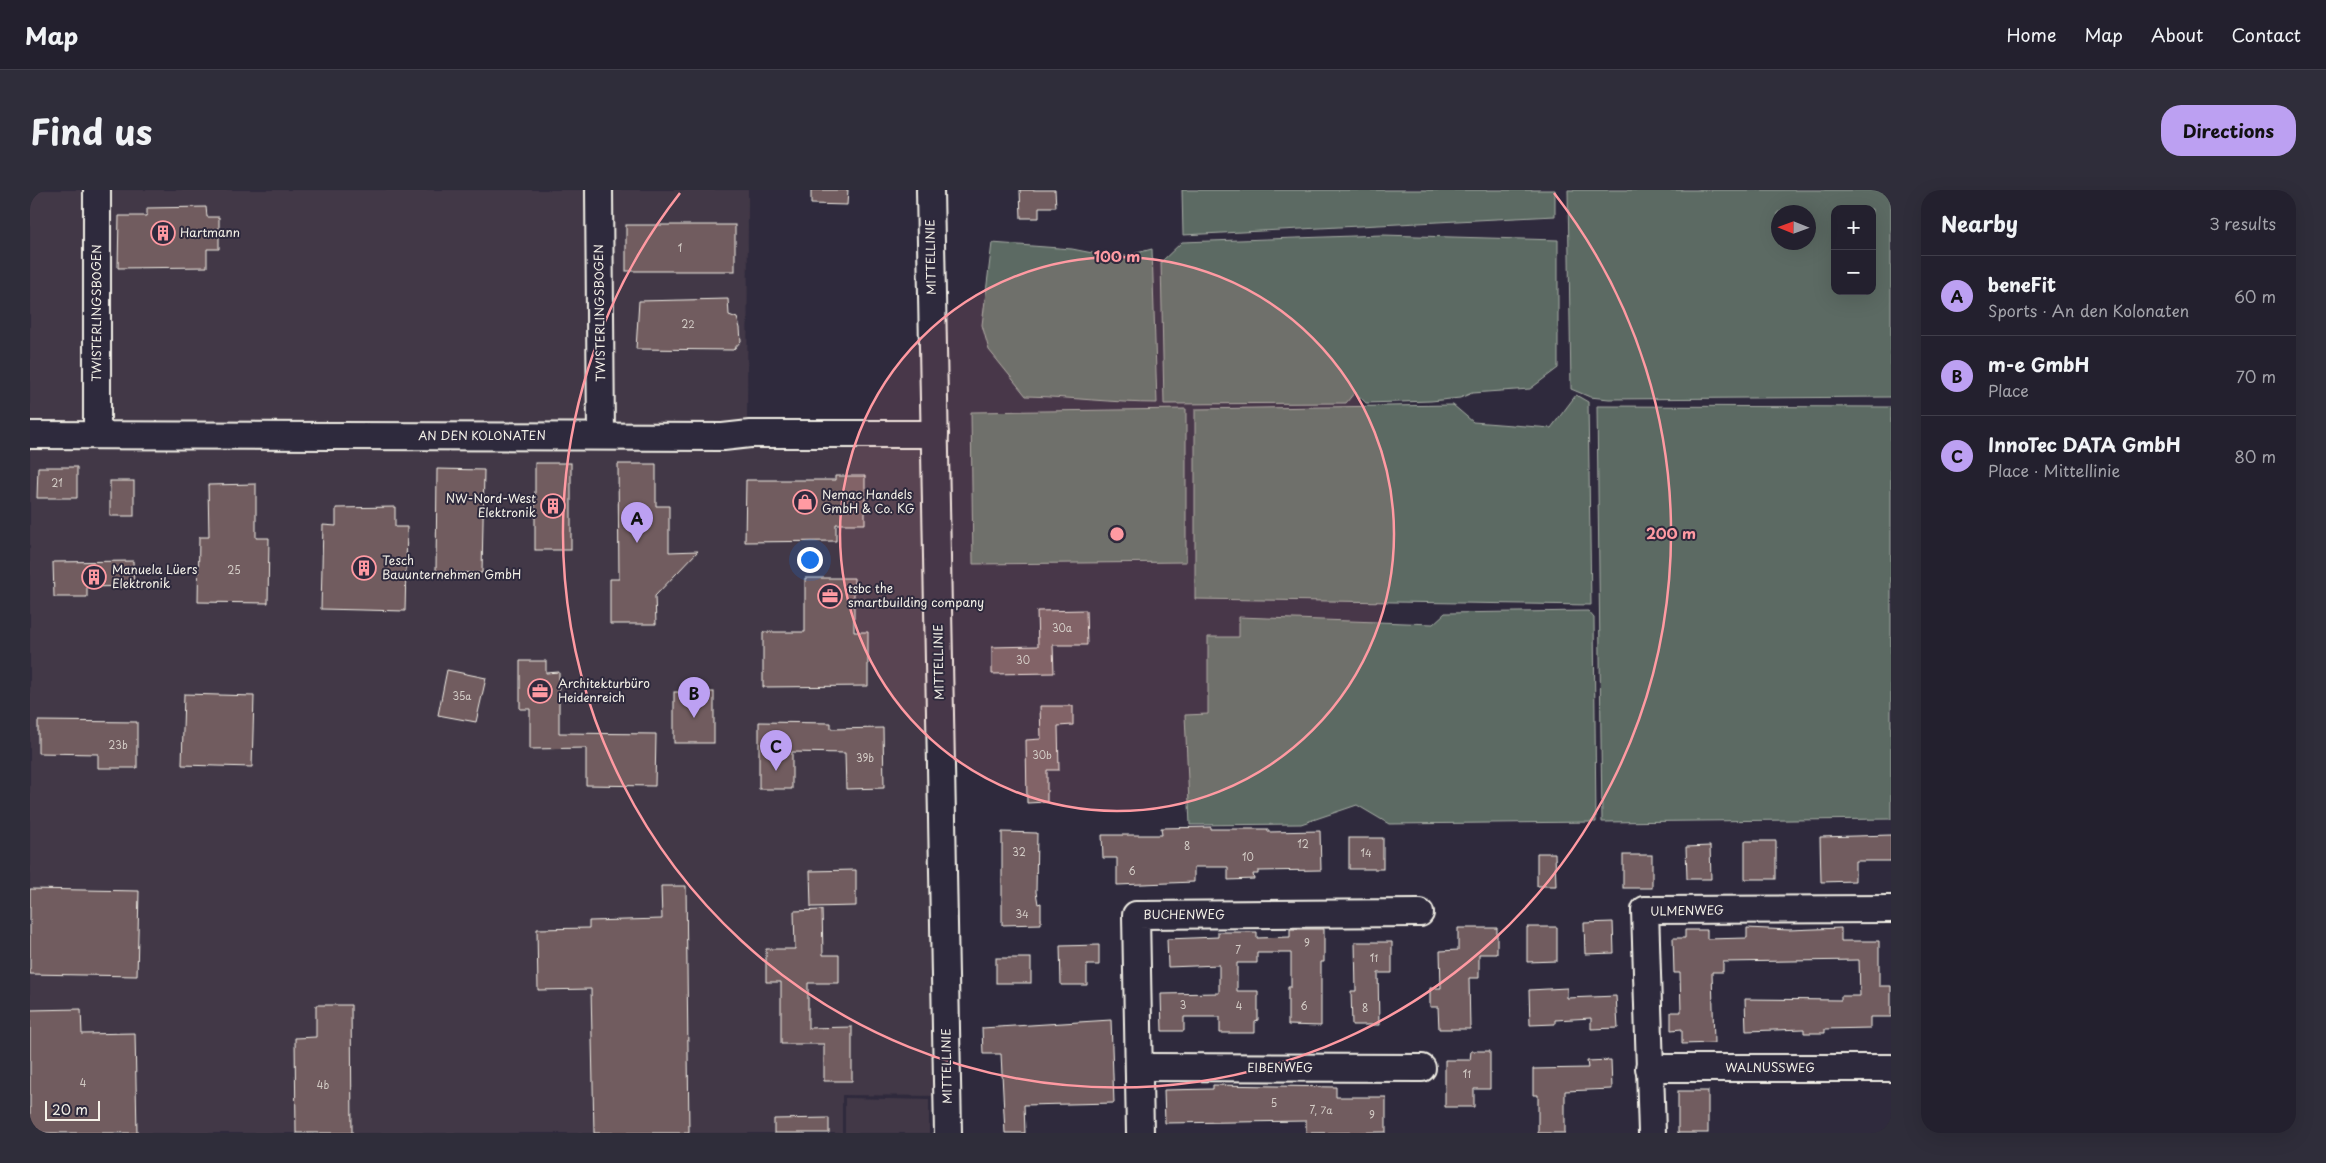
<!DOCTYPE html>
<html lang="en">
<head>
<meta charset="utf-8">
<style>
	:root { --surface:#23202e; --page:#2f2d3a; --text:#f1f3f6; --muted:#a3a3aa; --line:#403e4a; --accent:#bca0f2 }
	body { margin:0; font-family:"Playpen Sans",sans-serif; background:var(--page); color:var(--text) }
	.controls { position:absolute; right:15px; top:15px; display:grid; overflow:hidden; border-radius:10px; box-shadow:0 5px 20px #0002 }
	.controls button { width:45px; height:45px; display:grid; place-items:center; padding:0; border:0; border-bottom:1px solid var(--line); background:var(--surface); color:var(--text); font:25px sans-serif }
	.compass { position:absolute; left:1741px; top:15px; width:45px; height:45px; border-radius:50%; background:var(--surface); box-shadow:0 5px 20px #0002; rotate:271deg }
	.scale { position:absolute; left:15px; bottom:12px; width:55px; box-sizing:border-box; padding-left:5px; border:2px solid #f4f1e8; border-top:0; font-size:14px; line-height:18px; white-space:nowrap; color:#f4f1e8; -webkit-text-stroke:4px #2f2a3d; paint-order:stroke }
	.you { position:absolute; left:779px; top:369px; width:18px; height:18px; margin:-12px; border:4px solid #fff; border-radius:50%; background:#1a73e8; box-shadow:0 0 0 8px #1a73e833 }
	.badge { display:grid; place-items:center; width:32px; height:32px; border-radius:50%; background:var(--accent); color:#111; font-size:16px; font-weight:700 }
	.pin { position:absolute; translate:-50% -41px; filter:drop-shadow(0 1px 2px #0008) }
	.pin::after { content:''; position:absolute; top:26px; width:18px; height:15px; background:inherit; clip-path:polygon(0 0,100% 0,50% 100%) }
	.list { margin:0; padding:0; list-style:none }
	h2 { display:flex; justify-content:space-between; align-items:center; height:65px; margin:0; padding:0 20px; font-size:21px }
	h2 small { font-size:16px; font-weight:400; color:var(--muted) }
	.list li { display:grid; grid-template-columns:32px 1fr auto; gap:15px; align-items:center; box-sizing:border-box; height:80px; padding:0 20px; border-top:1px solid var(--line) }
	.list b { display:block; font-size:19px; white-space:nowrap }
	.list p { margin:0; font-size:16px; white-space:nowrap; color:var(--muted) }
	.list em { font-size:16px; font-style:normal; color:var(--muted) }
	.map { position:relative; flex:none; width:1861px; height:943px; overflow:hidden; border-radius:20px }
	header { display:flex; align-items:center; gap:30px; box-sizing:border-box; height:70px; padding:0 25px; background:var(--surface); border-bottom:1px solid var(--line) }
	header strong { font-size:24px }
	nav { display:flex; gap:28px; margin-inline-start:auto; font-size:18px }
	.intro { display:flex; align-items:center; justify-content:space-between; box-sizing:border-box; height:120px; padding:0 30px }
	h1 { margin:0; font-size:35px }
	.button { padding:12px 22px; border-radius:20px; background:var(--accent); color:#111; font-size:18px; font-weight:700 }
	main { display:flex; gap:30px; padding:0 30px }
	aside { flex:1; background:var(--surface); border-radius:20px; box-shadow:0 5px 20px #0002 }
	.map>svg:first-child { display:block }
	.built { fill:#433947 }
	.green { fill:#5b6b63; stroke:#a8aea6; fill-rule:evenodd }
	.building { fill:#715b5f; stroke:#f4f1e8 }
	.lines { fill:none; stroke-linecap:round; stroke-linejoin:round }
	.minor-casing { stroke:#f4f1e8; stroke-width:30 }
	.minor { stroke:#2f2a3d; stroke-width:26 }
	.ring { fill:none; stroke:#ff9aa2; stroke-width:2.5 }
	.labels { text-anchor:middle; stroke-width:4; stroke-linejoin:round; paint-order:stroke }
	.number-label { font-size:10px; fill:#d3ccc6 }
	.poi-label { font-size:12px; fill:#f4f1e8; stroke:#2f2a3d; text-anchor:start }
	.street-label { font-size:12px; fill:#f4f1e8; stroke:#2f2a3d }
	.centre { fill:#ff9aa2; stroke:#2f2a3d; stroke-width:2.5 }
	.ring-label { font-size:15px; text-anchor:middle; font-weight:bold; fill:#ff9aa2; stroke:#2f2a3d; stroke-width:4; stroke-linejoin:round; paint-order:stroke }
</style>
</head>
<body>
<header>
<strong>Map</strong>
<nav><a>Home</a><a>Map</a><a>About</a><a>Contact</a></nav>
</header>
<div class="intro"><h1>Find us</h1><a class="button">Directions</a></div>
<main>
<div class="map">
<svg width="1861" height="943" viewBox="0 0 1861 943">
	<rect width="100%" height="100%" fill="#2f2a3d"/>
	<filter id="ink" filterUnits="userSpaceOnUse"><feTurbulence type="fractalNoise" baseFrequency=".02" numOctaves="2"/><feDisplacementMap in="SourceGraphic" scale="10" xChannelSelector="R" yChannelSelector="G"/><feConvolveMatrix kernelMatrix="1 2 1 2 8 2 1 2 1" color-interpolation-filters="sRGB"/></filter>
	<g filter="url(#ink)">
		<g class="built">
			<polygon points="0,0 718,0 717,243 905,244 918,906 812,905 812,943 0,943"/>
			<polygon points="815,908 899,910 899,943 815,943"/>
		</g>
		<g class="green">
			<polygon points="1152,0 1525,0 1525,26 1153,45"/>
			<path d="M1538 0H1861V207L1579 209 1560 207 1541 199ZM1805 19H1842V101H1805ZM1748 22H1778V52H1748Z"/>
			<polygon points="1352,45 1528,50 1528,178 1500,199 1442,203 1430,208 1401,211 1336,213 1325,202 1316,213 1134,214 1131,72 1152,52"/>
			<path d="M962 53 1042 59 1088 68 1122 59 1127 213C1083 213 1040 207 996 206L959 160 952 135Z"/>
			<polygon points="1546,205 1558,212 1561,415 1165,409 1165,219 1423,215 1443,232 1521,238"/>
			<polygon points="1567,216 1861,217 1861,629 1572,632"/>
			<polygon points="1156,219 1156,372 943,374 941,222"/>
			<polygon points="1558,421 1564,428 1566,632 1359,634 1327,615 1271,634 1160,635 1155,525 1178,524 1178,447 1209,447 1209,427 1403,434 1415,423"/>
		</g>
		<g class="building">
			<polygon points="781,0 818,0 817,15 781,14"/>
			<polygon points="990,0 1025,0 1026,17 1009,17 1009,28 991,28"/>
			<polygon points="176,17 177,27 189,27 189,59 177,59 177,77 88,78 89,26 117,26 117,18"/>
			<rect x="596" y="35" width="109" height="46"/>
			<polygon points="698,109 699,125 707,128 710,138 711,151 703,160 606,159 609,111"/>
			<rect x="505" y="273" width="36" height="87"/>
			<polygon points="588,274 626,274 626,316 639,316 639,362 668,361 625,406 626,434 580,434 580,389 589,389"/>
			<polygon points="8,277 47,277 47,308 7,308"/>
			<polygon points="407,279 454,280 452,383 406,382"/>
			<polygon points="805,286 835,286 835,334 806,334 806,351 715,352 716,290 805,290"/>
			<rect x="80" y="291" width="24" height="35"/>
			<polygon points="226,294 226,348 239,348 238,413 168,412 169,347 179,347 178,295"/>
			<polygon points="365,317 365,337 377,337 375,421 291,419 293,335 306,336 306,318"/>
			<polygon points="103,371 104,396 57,397 57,407 24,407 23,372"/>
			<polygon points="775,388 824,388 824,442 838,442 838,496 733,497 733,442 775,442"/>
			<polygon points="1056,420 1057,455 1023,455 1024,483 962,484 962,457 1008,456 1007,421"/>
			<polygon points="490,471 516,471 516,483 529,482 529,543 626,544 625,596 556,595 556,558 500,559 500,519 490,519"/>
			<polygon points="417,480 456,488 446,532 408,525"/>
			<rect x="644" y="502" width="40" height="51"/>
			<polygon points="154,504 224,506 222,577 152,575"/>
			<polygon points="1010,516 1043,516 1043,535 1028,536 1029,580 1017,580 1017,612 997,613 996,550 1011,549"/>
			<polygon points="8,531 107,532 107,578 68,578 68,564 8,563"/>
			<polygon points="729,532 801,533 801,539 853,538 854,598 816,599 815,563 762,562 762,599 729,599"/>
			<polygon points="1181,637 1181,639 1238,639 1238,642 1290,641 1291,680 1228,681 1228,684 1223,684 1224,689 1198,690 1198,677 1164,677 1164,692 1087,695 1087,668 1073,668 1072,645 1132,645 1131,638"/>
			<polygon points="972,642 1007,643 1006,702 1008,714 1011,713 1011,734 972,735"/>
			<polygon points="1861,645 1861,671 1825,671 1825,691 1791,692 1790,647"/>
			<rect x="1319" y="648" width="34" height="31"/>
			<rect x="1715" y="651" width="31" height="38"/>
			<polygon points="1680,656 1681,689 1657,689 1656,657"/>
			<polygon points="1507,663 1525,663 1526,696 1507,696"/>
			<rect x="1593" y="665" width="29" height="33"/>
			<polygon points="826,680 826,716 781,717 780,681"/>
			<polygon points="631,696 656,696 659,943 564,943 561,799 508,800 507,739 559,738 559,731 632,729"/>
			<polygon points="0,699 109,701 107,786 0,784"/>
			<polygon points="792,720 793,765 809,765 809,793 778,793 778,838 822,837 822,891 794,891 794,854 751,854 751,792 736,792 736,759 765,759 764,721"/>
			<polygon points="1583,732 1584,763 1555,764 1554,733"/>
			<polygon points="1497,737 1527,737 1527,771 1497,772"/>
			<polygon points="1428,738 1467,738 1467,764 1449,764 1449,788 1439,788 1440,839 1409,839 1408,817 1400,817 1400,798 1411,798 1410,761 1428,760"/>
			<polygon points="1717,738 1759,740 1811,738 1811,751 1849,751 1849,796 1861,796 1861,827 1840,827 1840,838 1795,839 1795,843 1774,843 1774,839 1716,841 1715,809 1811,810 1811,806 1830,806 1829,770 1693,772 1693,782 1682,782 1684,853 1652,854 1652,839 1641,840 1641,822 1651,822 1650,783 1644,783 1643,748 1655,748 1655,740 1677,740 1677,749 1717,748"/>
			<polygon points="1260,739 1294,739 1294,772 1291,772 1291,836 1258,835 1258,797 1261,797 1261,763 1227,763 1227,773 1207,773 1207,801 1228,801 1228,830 1225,831 1225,843 1190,843 1190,827 1154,827 1154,841 1132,841 1131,804 1189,803 1189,775 1138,777 1137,749 1188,747 1188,742 1227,742 1227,748 1260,747"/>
			<polygon points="1325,752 1362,752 1362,783 1348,783 1349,835 1322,835 1321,801 1326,801"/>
			<polygon points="1069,755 1069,775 1057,775 1057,795 1031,795 1030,756"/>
			<rect x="966" y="768" width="35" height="25"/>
			<polygon points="1537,798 1537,808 1586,806 1588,838 1561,839 1561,828 1525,830 1525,834 1500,835 1499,800"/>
			<polygon points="286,815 321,815 322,943 266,943 265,848 286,847"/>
			<polygon points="51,819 52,844 105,843 107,943 0,943 0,820"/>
			<polygon points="1081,830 1084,913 994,915 995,943 975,943 971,864 953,864 952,838"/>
			<polygon points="1441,861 1460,861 1460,899 1444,899 1444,917 1415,917 1415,870 1440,870"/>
			<polygon points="1581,870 1582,899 1535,901 1535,943 1508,943 1508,905 1503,905 1503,879 1558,878 1557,871"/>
			<polygon points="1183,895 1306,897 1306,907 1356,907 1356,942 1276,943 1276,931 1135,933 1134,900 1183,899"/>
			<rect x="1648" y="901" width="30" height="42"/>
			<polygon points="799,928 799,943 744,943 744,929"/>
		</g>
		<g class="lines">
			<g class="minor-casing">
				<g id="minor">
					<polyline points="569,0 571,246"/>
					<polyline points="900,0 918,943"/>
					<polyline points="0,245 693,247 720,244 905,244"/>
					<polyline points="67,245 67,0"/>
					<polyline points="1109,877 1392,878"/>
					<polyline points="1619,878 1861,878"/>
					<polyline points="1110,943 1106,725 1390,723"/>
					<polyline points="1622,943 1615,720 1861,719"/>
				</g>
			</g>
			<use href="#minor" class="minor"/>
		</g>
	</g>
	<circle cx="1087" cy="344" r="277" fill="#ff9aa2" fill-opacity=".12"/>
	<g class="ring">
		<circle cx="1087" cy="344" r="277"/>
		<path d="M1524 3A554 554 0 1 1 650 3"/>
	</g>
	<defs>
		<g id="building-ring" transform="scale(1.25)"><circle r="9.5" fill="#2f2a3d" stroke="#ff9aa2" stroke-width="1.5"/><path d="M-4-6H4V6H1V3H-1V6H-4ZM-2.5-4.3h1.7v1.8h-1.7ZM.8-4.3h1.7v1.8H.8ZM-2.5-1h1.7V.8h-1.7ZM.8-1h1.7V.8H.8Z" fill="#ff9aa2"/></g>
		<g id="shop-ring" transform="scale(1.25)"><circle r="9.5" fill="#2f2a3d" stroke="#ff9aa2" stroke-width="1.5"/><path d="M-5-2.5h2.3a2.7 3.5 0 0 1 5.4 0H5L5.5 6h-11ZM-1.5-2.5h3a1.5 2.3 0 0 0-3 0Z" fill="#ff9aa2"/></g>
		<g id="office-ring" transform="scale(1.25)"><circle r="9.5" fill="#2f2a3d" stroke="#ff9aa2" stroke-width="1.5"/><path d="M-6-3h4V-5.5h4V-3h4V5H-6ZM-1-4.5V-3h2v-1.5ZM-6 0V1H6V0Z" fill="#ff9aa2"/></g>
	</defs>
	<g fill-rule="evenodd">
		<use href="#building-ring" x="133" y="43"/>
		<use href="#shop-ring" x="775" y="312"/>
		<use href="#building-ring" x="523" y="316"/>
		<use href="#building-ring" x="334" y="378"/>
		<use href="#building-ring" x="64" y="387"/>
		<use href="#office-ring" x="800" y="406"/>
		<use href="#office-ring" x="510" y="501"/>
	</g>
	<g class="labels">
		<g class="number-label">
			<text x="650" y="62">1</text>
			<text x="658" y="138">22</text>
			<text x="27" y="297">21</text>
			<text x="204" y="384">25</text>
			<text x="1032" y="442">30a</text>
			<text x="993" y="474">30</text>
			<text x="432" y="510">35a</text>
			<text x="88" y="559">23b</text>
			<text x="1012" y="569">30b</text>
			<text x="835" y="572">39b</text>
			<text x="1273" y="658">12</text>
			<text x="1157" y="660">8</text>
			<text x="989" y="666">32</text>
			<text x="1336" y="667">14</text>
			<text x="1218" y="671">10</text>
			<text x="1102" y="685">6</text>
			<text x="992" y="728">34</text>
			<text x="1277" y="757">9</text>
			<text x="1208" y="764">7</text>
			<text x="1344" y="772">11</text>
			<text x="1153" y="819">3</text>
			<text x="1209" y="820">4</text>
			<text x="1274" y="820">6</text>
			<text x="1335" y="822">8</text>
			<text x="1437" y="888">11</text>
			<text x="53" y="897">4</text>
			<text x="293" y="899">4b</text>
			<text x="1244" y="917">5</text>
			<text x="1291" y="924">7, 7a</text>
			<text x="1342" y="929">9</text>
		</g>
		<g class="poi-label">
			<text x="150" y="47">Hartmann</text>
			<text x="792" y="309">Nemac Handels<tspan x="792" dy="14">GmbH &amp; Co. KG</tspan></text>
			<text x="506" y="313" text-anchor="end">NW-Nord-West<tspan x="506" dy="14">Elektronik</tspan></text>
			<text x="352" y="375">Tesch<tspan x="352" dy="14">Bauunternehmen GmbH</tspan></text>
			<text x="82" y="384">Manuela Lüers<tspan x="82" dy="14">Elektronik</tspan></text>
			<text x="818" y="403">tsbc the<tspan x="818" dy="14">smartbuilding company</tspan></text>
			<text x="528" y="498">Architekturbüro<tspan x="528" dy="14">Heidenreich</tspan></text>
		</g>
		<g class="street-label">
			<text transform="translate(901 67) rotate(-91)" y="4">MITTELLINIE</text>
			<text transform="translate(67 123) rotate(-90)" y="4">TWISTERLINGSBOGEN</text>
			<text transform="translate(570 123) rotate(-91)" y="4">TWISTERLINGSBOGEN</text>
			<text x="452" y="250">AN DEN KOLONATEN</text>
			<text transform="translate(909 472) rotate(-91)" y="4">MITTELLINIE</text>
			<text transform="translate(1657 721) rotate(-1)" y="4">ULMENWEG</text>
			<text x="1154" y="729">BUCHENWEG</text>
			<text transform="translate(917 876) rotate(-91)" y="4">MITTELLINIE</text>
			<text x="1250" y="882">EIBENWEG</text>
			<text x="1740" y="882">WALNUSSWEG</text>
		</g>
	</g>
	<circle cx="1087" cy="344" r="8" class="centre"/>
	<g class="ring-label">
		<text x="1087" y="72">100 m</text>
		<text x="1641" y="349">200 m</text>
	</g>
</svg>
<div class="controls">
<button>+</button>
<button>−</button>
</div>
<svg class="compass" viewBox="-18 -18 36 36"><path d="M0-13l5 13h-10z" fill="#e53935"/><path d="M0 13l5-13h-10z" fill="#a3a3aa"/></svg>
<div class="scale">20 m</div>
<div class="you"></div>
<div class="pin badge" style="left:607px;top:353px">A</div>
<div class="pin badge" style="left:664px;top:528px">B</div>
<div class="pin badge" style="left:746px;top:581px">C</div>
</div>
<aside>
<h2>Nearby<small>3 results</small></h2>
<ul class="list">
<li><span class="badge">A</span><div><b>beneFit</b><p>Sports · An den Kolonaten</p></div><em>60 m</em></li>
<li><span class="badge">B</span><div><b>m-e GmbH</b><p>Place</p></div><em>70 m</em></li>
<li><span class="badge">C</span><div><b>InnoTec DATA GmbH</b><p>Place · Mittellinie</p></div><em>80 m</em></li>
</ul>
</aside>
</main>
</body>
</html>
